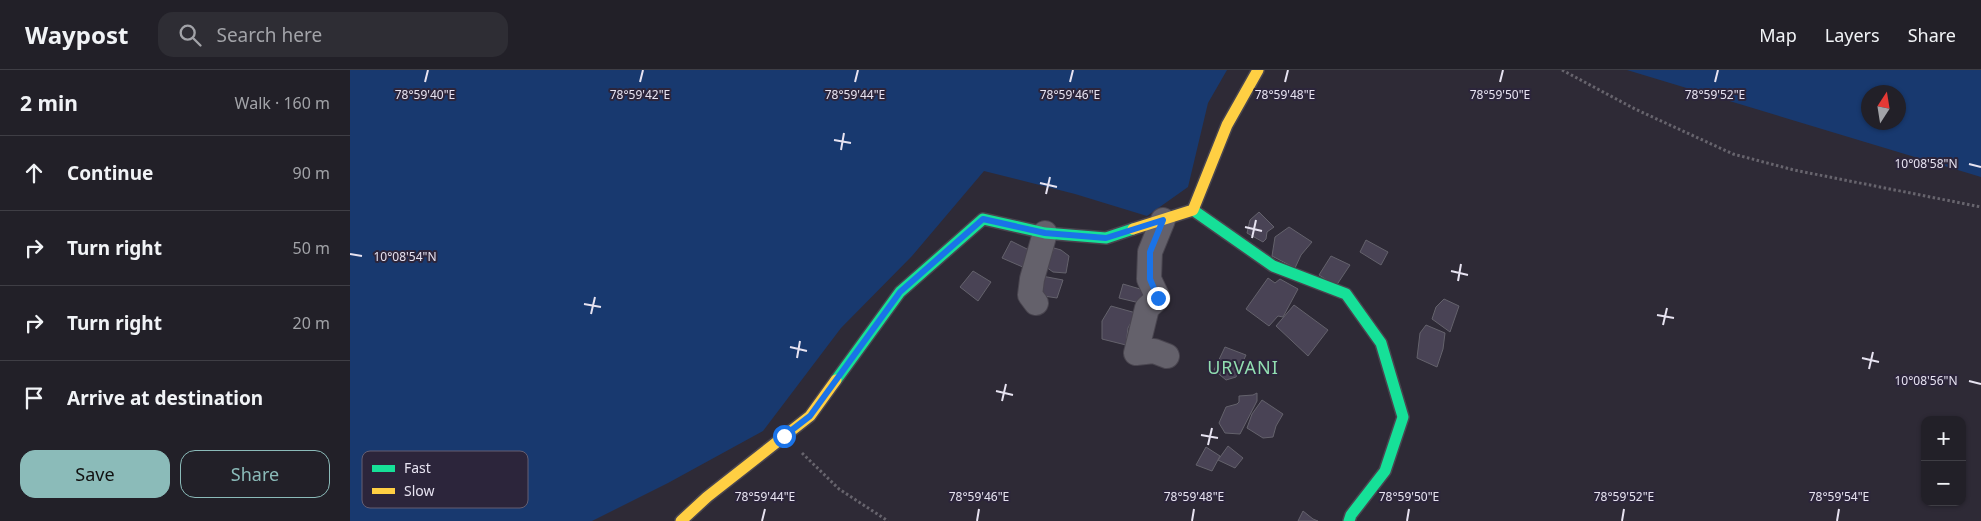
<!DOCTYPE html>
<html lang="en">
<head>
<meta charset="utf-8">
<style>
	:root { --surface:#222028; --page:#2e2d34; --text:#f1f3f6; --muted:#a2a3a8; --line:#3f3e45; --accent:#8bbbb9 }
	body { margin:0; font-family:"Noto Sans",sans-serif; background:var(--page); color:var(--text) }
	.controls { position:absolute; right:15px; bottom:15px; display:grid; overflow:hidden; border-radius:10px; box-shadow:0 1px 4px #0004 }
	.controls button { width:45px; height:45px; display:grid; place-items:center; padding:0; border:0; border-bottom:1px solid var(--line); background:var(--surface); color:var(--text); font:25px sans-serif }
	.compass { position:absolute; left:1511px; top:15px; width:45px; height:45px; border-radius:50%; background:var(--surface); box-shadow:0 1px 4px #0004; rotate:12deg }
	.stop { position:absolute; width:15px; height:15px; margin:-11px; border:4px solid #1a73e8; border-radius:50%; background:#fff }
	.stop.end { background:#1a73e8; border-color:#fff; box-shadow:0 1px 5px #0008 }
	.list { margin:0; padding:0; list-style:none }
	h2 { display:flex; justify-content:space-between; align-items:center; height:65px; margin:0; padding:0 20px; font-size:21px }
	h2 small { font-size:16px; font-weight:400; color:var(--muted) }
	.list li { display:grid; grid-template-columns:32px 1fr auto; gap:15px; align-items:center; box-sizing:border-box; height:75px; padding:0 20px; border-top:1px solid var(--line) }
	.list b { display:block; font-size:19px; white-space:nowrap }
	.list em { font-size:16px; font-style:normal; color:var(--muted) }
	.actions { display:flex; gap:10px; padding:15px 20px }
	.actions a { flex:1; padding:11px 0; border:1px solid var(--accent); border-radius:15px; text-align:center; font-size:18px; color:var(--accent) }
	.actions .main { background:var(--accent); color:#111 }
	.icon { flex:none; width:28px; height:28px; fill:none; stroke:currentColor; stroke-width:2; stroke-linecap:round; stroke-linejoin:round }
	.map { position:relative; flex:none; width:1631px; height:451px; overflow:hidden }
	header { display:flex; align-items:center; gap:30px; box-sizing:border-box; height:70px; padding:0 25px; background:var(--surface); border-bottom:1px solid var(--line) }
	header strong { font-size:24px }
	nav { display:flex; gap:28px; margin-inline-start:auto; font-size:18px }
	.search { width:350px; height:45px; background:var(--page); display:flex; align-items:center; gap:12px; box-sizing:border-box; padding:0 18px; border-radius:15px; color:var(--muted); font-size:19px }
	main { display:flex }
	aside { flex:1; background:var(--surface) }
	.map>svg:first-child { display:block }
	.water { fill:#18396f; fill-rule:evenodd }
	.building { fill:#494355; stroke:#64626c }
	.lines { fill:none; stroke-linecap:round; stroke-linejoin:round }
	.street-casing { stroke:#49454f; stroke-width:26 }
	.fast-casing { stroke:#49454f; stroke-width:14 }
	.slow-casing { stroke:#49454f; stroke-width:14 }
	.path { stroke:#67646d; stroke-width:3; stroke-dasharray:2.5 2.5; stroke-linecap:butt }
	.street { stroke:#64616b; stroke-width:24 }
	.fast { stroke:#16e098; stroke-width:11 }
	.slow { stroke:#ffcf43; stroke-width:11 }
	.route { stroke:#1a73e8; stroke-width:6 }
	.ticks { fill:none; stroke:#e7e3f1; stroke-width:2 }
	.labels { text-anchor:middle; stroke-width:4; stroke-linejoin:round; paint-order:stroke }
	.quarter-label { font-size:18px; letter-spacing:1px; fill:#91deb0; stroke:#2c253b }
	.key { fill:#2c253b; stroke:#645e72; stroke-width:1 }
	.key-label { font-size:14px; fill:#e7e3f1 }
	.ticks-label { font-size:12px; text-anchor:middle; fill:#e7e3f1; stroke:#2c253b; stroke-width:4; stroke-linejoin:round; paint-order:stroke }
</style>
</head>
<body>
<header>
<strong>Waypost</strong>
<div class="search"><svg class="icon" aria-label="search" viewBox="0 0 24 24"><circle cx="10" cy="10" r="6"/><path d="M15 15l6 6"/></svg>Search here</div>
<nav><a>Map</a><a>Layers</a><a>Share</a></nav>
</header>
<main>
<aside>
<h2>2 min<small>Walk · 160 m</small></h2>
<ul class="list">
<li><svg class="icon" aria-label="ahead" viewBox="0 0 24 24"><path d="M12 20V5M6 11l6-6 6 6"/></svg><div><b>Continue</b></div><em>90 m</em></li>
<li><svg class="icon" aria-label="right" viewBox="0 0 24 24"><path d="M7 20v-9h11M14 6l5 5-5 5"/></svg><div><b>Turn right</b></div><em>50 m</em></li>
<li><svg class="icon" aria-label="right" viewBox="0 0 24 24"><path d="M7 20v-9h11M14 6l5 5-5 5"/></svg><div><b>Turn right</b></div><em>20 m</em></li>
<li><svg class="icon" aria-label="arrive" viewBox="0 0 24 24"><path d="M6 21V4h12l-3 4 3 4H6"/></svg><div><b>Arrive at destination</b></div></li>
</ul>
<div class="actions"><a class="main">Save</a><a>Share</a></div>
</aside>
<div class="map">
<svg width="1631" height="451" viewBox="0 0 1631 451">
	<rect width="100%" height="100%" fill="#2e2a36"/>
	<g class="water">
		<polygon points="0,0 877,0 858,33 838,117 797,146 725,124 634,101 562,186 491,258 413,361 318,413 242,451 0,451"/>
		<path d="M1277 0H1631V107ZM1518 22H1548V52H1518Z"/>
	</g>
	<g class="building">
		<polygon points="909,142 924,157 917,162 916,169 913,172 897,163 900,150"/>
		<polygon points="939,157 962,172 951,185 945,198 922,186 925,167"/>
		<polygon points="1016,170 1038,182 1031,195 1010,182"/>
		<polygon points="661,171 681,181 675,198 652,188"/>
		<polygon points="704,178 711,180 719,186 716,203 703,202 696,197"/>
		<polygon points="981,186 1000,195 986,216 969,205"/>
		<polygon points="623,201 641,212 628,231 610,217"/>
		<polygon points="692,206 713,210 707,228 687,225"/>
		<polygon points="918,208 925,213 930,209 948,219 933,247 928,246 919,256 896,239"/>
		<polygon points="773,214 797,221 794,234 769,228"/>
		<polygon points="1094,229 1109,236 1100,262 1082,249 1086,237"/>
		<polygon points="944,235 978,260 958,286 926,256"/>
		<polygon points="761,236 786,243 778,258 776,275 752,269 752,251"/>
		<polygon points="1076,255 1095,263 1093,279 1087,297 1067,288 1070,263"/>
		<polygon points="875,277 896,285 886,307 876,310 864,300"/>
		<polygon points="907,323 907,331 890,364 875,363 869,353 876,337 887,334 889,332 889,326 903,325"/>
		<polygon points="912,330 933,344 926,356 923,367 913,368 897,358 902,344"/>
		<polygon points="878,376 893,388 885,398 868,390"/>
		<polygon points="856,377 870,386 862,401 846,395"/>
		<polygon points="953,441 963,449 968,451 948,451"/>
	</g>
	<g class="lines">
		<g class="street-casing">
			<g id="street">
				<polyline points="813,150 800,182 799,209 808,228 797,238 786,283 804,281 817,286"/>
				<polyline points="686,233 680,225 682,209 695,163"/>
			</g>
		</g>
		<g class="fast-casing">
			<g id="fast">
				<polyline points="843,140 923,196 996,224 1031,273 1053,347 1035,401 1001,445 999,451"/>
				<polyline points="486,310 550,222 633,149 695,163 756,168 783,159"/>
			</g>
		</g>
		<g class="slow-casing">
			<g id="slow">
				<polyline points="783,159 843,140 877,55 908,0"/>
				<polyline points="331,451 357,427 460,346 486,310"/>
			</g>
		</g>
		<g class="path">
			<polyline points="1212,0 1285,39 1383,84 1444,100 1631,137"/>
			<polyline points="452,383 489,419 538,451"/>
		</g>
		<use href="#street" class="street"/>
		<use href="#fast" class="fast"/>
		<use href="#slow" class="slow"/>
	</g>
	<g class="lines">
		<polyline class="route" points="434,366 460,346 550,222 633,149 695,163 756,168 813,150 800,182 800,209 808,228"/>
	</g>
	<path class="ticks" d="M75 12 78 0M290 12 293 0M505 12 508 0M720 12 723 0M935 12 938 0M1150 12 1153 0M1365 12 1368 0M484 70 501 73M491 80 494 63M1619 94 1631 97M690 113 707 117M696 124 700 107M895 157 912 161M902 168 906 150M0 184 12 186M1101 201 1118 205M1108 211 1111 194M234 234 251 237M241 244 245 227M1307 245 1324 248M1313 255 1317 238M440 277 457 281M447 288 450 271M1512 288 1529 292M1519 299 1523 282M1619 311 1631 314M646 321 663 325M652 331 656 314M851 365 868 368M858 375 862 358M412 451 415 439M627 451 629 439M842 451 844 439M1057 451 1059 439M1272 451 1274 439M1487 451 1489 439"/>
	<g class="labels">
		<g class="quarter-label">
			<text x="893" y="304">URVANI</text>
		</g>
	</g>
	<rect x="12" y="381" width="166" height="57" rx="8" class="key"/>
	<rect x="22" y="395" width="23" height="7" fill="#16e098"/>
	<rect x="22" y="418" width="23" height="6" fill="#ffcf43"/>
	<g class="key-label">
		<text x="54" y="403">Fast</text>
		<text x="54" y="426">Slow</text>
	</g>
	<g class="ticks-label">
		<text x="75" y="29">78°59'40"E</text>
		<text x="290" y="29">78°59'42"E</text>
		<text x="505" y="29">78°59'44"E</text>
		<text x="720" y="29">78°59'46"E</text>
		<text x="935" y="29">78°59'48"E</text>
		<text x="1150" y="29">78°59'50"E</text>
		<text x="1365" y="29">78°59'52"E</text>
		<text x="1576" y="98">10°08'58"N</text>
		<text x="55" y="191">10°08'54"N</text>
		<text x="1576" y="315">10°08'56"N</text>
		<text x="415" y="431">78°59'44"E</text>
		<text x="629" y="431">78°59'46"E</text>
		<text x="844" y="431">78°59'48"E</text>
		<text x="1059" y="431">78°59'50"E</text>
		<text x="1274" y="431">78°59'52"E</text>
		<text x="1489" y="431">78°59'54"E</text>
	</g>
</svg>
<div class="controls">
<button>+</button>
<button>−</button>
</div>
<svg class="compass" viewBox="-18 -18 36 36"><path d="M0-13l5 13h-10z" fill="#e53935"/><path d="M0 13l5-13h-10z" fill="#a2a3a8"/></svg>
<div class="stop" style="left:434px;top:366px"></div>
<div class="stop end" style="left:808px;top:228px"></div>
</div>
</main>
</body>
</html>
